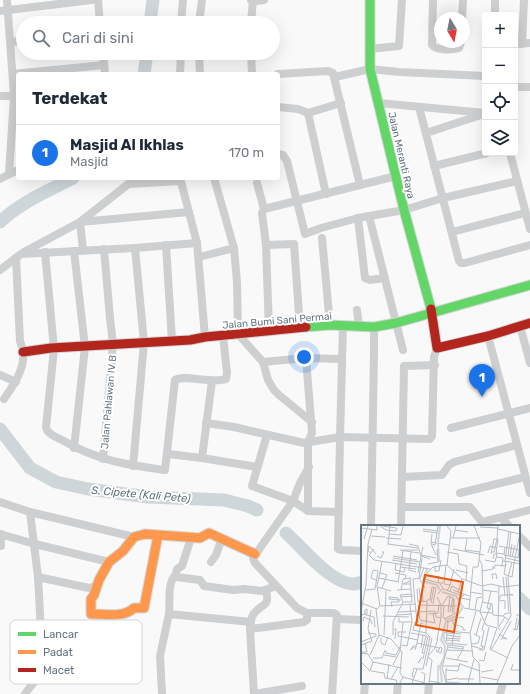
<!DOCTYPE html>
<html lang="id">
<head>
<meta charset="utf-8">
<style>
	:root { --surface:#fff; --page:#f6f6f7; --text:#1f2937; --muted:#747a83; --line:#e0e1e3; --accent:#1a73e8 }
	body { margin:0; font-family:Rubik,sans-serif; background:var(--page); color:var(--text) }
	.controls { position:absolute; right:12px; top:12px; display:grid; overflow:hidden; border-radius:4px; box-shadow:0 4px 16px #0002 }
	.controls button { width:36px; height:36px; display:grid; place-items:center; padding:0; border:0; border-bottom:1px solid var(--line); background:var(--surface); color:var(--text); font:20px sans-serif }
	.compass { position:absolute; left:434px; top:12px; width:36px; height:36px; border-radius:50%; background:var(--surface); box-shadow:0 4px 16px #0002; rotate:170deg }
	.you { position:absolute; left:304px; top:357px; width:14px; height:14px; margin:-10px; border:3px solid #fff; border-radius:50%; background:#1a73e8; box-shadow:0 0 0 6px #1a73e833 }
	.badge { display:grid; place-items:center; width:26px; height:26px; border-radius:50%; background:var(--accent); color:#fff; font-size:13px; font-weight:700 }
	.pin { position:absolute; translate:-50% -33px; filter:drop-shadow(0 1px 2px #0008) }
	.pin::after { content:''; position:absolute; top:21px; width:14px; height:12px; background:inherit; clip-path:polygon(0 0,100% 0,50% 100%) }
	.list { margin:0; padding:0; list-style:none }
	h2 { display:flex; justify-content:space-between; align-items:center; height:52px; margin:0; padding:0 16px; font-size:17px }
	h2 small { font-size:13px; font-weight:400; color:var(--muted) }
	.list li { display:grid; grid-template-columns:26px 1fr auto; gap:12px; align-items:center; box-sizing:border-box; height:56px; padding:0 16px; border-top:1px solid var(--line) }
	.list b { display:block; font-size:15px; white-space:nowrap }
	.list p { margin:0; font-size:13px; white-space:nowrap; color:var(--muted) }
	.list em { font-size:13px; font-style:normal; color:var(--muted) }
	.icon { flex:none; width:22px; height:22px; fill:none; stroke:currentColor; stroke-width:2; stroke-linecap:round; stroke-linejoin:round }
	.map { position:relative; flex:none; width:530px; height:694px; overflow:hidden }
	.search { position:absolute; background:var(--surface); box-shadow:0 4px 16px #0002; left:16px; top:16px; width:264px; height:44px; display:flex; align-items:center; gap:10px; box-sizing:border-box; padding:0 14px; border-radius:22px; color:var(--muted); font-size:15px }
	.panel { position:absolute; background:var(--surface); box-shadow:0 4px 16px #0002; left:16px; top:72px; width:264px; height:108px; border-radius:4px }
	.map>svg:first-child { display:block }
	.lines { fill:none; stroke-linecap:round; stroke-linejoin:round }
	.river { stroke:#ced6d9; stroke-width:13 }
	.fast-casing { stroke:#d5d6d7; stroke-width:11 }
	.slow-casing { stroke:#d5d6d7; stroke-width:11 }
	.jam-casing { stroke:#d5d6d7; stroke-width:11 }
	.street { stroke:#cecfd0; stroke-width:8 }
	.fast { stroke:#63d668; stroke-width:9 }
	.slow { stroke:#ff974d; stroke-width:9 }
	.jam { stroke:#b3261e; stroke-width:9 }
	.labels { text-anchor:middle; stroke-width:4; stroke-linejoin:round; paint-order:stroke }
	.street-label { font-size:10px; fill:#657683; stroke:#fff }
	.water-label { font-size:11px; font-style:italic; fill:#60757c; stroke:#fff }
	.inset-river { fill:none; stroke:#ced6d9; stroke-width:2 }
	.inset-road { fill:none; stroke:#b5bdc3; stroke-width:1 }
	.view { fill:#e8590c; fill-opacity:0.15; stroke:#e8590c; stroke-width:2 }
	.inset-edge { fill:none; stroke:#657683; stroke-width:2 }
	.key { fill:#fff; stroke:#d1d6da; stroke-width:1 }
	.key-label { font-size:11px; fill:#657683 }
</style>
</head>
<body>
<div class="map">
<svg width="530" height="694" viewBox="0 0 530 694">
	<rect width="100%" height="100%" fill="#f9f9f9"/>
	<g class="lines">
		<g class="river">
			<polyline points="150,23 153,0"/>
			<polyline points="144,74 147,53"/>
			<path d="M0 222C21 202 48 191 73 178"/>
			<polyline points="0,429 30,468 56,482 88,489 148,497 224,500 248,506 257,510"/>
			<path d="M286 533C303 548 330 583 353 584 356 584 359 583 362 582"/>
			<polyline points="519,598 530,609"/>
		</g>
		<g class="fast-casing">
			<g id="fast">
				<polyline points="370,0 370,69 404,210 431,309"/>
				<polyline points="306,327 330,325 374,327 396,323 530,285"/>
			</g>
		</g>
		<g class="slow-casing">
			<path id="slow" d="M158 535 144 608H134C124 618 104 614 91 614V599L94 595 99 580 109 562 123 551 134 537 145 534 200 538 209 533 255 554"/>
		</g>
		<g class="jam-casing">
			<g id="jam">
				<polyline points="431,309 437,348 488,336 530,323"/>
				<polyline points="23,352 51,348 190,340 205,337 306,327"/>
			</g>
		</g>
		<g class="street">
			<polyline points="7,0 14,96 9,174"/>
			<polyline points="98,0 100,23"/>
			<polyline points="251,0 256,1 264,0"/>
			<path d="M433 0 432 45C437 51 452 50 459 48L461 42"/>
			<polyline points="0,11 92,0"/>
			<polyline points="495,15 495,0"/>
			<polyline points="462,18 463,0"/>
			<polyline points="181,23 183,0"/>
			<polyline points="199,23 202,0"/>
			<polyline points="251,23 253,0"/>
			<polyline points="11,42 23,41"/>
			<polyline points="515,44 530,43"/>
			<polyline points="522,44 524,0"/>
			<polyline points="369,49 399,46 402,0"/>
			<polyline points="103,53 105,74"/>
			<polyline points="199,53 200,74"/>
			<polyline points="251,53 252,74"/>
			<polyline points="13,74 104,65"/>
			<polyline points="180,74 181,53"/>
			<polyline points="278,74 328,71 333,73 360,185"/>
			<polyline points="335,77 370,69 399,72 485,76"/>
			<polyline points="515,87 530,87"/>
			<polyline points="0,96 18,96"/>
			<polyline points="379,103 485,113"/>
			<polyline points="278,107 298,109 308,113 326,194"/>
			<polyline points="419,107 459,261 461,263 465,263 530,245"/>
			<polyline points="308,113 341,103"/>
			<polyline points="426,133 484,114"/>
			<polyline points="510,153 530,229"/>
			<polyline points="278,154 283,155 287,161 305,234 321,228 358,218 404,210 443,198 517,181"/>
			<polyline points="434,166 487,153"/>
			<polyline points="180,178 197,243 205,337"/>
			<polyline points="214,178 234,248 237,282 238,334 263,362 268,380 274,390 279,395 312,422"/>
			<polyline points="0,179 18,170"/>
			<polyline points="257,183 264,209"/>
			<polyline points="128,184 181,181"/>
			<polyline points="369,216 403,350"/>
			<polyline points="358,218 365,278 370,280 385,278"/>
			<polyline points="452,232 525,213"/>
			<polyline points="322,238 330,325"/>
			<polyline points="166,245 172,341"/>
			<polyline points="266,245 294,244 300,328"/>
			<polyline points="83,250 80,222 189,212"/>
			<polyline points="24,252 80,222 136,178"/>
			<path d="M45 252 54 349 46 427C47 434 56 437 62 440 96 460 127 465 165 470L175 380C184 374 212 384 226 379L227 373 223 336"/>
			<polyline points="199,257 234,248"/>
			<polyline points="0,270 21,254 135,248 197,243"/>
			<polyline points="357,310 359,326"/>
			<polyline points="343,325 340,437 338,545 338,549 341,550 362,551"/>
			<polyline points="520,326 530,363"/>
			<polyline points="269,331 266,245 262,213 264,209 396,176"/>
			<polyline points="488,336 530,493"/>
			<polyline points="306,358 312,433 308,442 308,511"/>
			<polyline points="263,362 306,358 341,359"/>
			<polyline points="0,375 16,382"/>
			<path d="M4 399C13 386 25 369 23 353 23 349 21 344 20 341L16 258"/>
			<polyline points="206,423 234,427 304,443 340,437 430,439 432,436 434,357 437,348"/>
			<polyline points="451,428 530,408"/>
			<polyline points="267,435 252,486 293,501 308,511 339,512"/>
			<polyline points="74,448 85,347 74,251"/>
			<polyline points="168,454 202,458 257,467"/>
			<polyline points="202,458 212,381"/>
			<polyline points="103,459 113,344 110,318 104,249"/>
			<polyline points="133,466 144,343 135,248"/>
			<polyline points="309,467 300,483 293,501 253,558 255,563 297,608 307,613 334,613 337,615 332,694"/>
			<polyline points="402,477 442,475 449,465 454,462 517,445"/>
			<polyline points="460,493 525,477"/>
			<polyline points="0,502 30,512 134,537"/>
			<polyline points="402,507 470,507 485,526"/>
			<polyline points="501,518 509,526"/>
			<polyline points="486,521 530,510"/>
			<polyline points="371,526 374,353 374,327"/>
			<polyline points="401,526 404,366 435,365"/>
			<polyline points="0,534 35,544 109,562"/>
			<polyline points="1,534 1,546"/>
			<polyline points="519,536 530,547"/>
			<path d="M191 538 182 566 177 569C176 576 175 575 172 580 168 588 170 605 169 614L251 622"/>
			<polyline points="211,562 216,555 222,538"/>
			<polyline points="38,577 89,588 96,586"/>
			<polyline points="176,577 200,580 204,586 233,590 244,589 262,591 276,586"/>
			<polyline points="338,619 362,620"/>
			<path d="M250 625C251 622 251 618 253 615 259 604 271 608 266 591"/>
			<polyline points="25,694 37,678 41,632 38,577 30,512"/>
			<polyline points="162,694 160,656 169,614"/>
			<polyline points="254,694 250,629 304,622 307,620 307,613"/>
			<polyline points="254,694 302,686"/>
			<polyline points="364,694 365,683"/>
			<polyline points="397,694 398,683"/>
			<polyline points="428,694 429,683"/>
			<polyline points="500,694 503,683"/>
		</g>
		<use href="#fast" class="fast"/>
		<use href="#slow" class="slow"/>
		<use href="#jam" class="jam"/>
	</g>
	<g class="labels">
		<g class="street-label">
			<text transform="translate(402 155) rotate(77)" y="4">Jalan Meranti Raya</text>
			<text transform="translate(277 320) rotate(-5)" y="4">Jalan Bumi Sani Permai</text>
			<text transform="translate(108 402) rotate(-85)" y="4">Jalan Pahlawan IV B</text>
		</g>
		<g class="water-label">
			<text transform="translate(141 494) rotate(5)" y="4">S. Cipete (Kali Pete)</text>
		</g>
	</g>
	<g transform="translate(361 525)">
		<rect width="159" height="159" fill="#f9f9f9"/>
		<path class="inset-river" d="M77 17 79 1M77 19 78 37M66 44 62 56 76 60 79 65M81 67 95 71 102 82 97 90 86 95M81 157 79 141 83 133 84 121 80 115 85 96"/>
		<path class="inset-road" d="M19 1 25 5 35 6 36 3M22 1 35 3M86 1 90 6 86 40 101 54 121 61 130 59 142 62 159 60M113 1 120 18 118 34 121 40 122 74 119 87 125 100 136 103M119 2 137 3M0 3 16 5V1M62 4 76 6M137 4 159 9M94 5 107 7M62 6 76 8M28 9 40 10 42 1M71 9 70 19 75 30M10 11 24 12M25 13 40 14M90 13H119M92 13 95 1M3 14 7 1M137 14 135 28 143 29M70 17 88 20M27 19 57 23M48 19 57 21 60 31 69 34M71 19 74 20 77 1M27 20 29 1M138 21 159 25M62 22 60 30 75 33M144 22 143 30 159 33M13 24 8 30 13 35 69 44M92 24 123 30M39 25 58 28M42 25H57M104 25 119 27M104 26 106 14M50 27 48 45 55 47M86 27 97 29 98 39 106 41 105 56M130 27H133L136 14 137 1M10 28 7 26 8 21 15 29M127 28 129 21 136 23M130 29 133 14H136M16 31 20 33 23 27H21M32 31 56 35M147 31 150 7M136 32 142 33 141 41M149 32 151 19M151 32 154 20M32 33 59 37M61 33 58 53 64 63M145 33 158 36 159 33M157 33 159 19M31 35 56 39M124 35 134 37 136 29H133L132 34M144 36 148 6M144 36 159 39M153 38 159 8M35 39 34 45 43 47 44 43M67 39 77 37 76 24M145 39 143 49 147 51M74 41V46H78L80 35M39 42 55 44M133 44 134 40 144 41 145 37 142 36M95 45 107 48M121 46 132 44V41M19 48 26 50 21 63M34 48 45 50 44 54M57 48 60 31M66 50 79 52M78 51 77 58H83L85 40M148 51 151 52 153 38M142 52 144 71M145 52 148 89M18 53 38 57M132 54 131 49H135L136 54M15 55 10 53 12 45 17 46M49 56 42 59H50M37 57 42 26M77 58 64 54 67 47 72 42 86 40M83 59 89 60 86 66M89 60 93 44M16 62 30 66M58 63 60 77M61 63 62 76M56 64 57 77 66 76 65 108M82 64 102 71 103 69M5 65 14 64 17 46M36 65 50 64M40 65 42 54 50 53M92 65 108 71M121 65 137 67M89 66 91 61 98 65M109 67 121 69M97 68 101 54M77 69 82 63 79 59M101 71 100 73 110 75M40 72 52 71M138 74 140 70H152L148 69M66 75H69L71 62 75 63 72 79M138 75 144 76V84M42 77H51L49 53M121 77 131 79 132 90 142 91M0 78 16 84 19 81 55 79M70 78 73 62M54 79 52 54 59 53 63 43M54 79 56 94M57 80 59 95 74 98 72 89M58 80 96 81M81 80 87 71 93 74V88M83 80 82 92 87 97 85 117M19 81 16 61 21 37M31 82 30 77H38V75L37 73 28 72V74L38 75H40M103 83 119 86M6 84V89H4V85ZM15 84 18 110 30 114 41 127 39 148 42 152 39 158M108 84 112 42H117L118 35M130 84 126 83 130 66M114 85 116 73 121 72M0 86 5 60 7 19 11 4M115 86 109 108 112 132 118 138 119 158M37 87 55 86M58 87 74 86 75 92 80 93M87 87 89 71M89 87 92 72M119 87 132 88M91 88 93 74M67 89 77 88 78 79M147 89 145 88 142 91 148 95M36 90 50 89M22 91 48 92M0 92 2 89 13 92 14 102M38 93V97H51M83 94 95 88M92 95V99L102 102V105H105M2 96 3 92 10 95 11 99M58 97H54L52 105 65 108M87 97 99 92 103 93M137 101 138 61M136 103 129 124 147 133M33 104H35L34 114M152 104 156 105 159 90H155M139 105 137 103 144 92M154 105 156 93M86 106 109 108M50 108 66 111M86 108 100 109M138 109 146 114 141 113M23 110 25 66M32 110V97L42 77 39 70 51 69M86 110 100 112M115 110 120 93M42 112 37 111V107H45M42 112 57 115M20 113V118L24 120 27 112M85 113 99 114M76 115 80 93V80L76 72M85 115 99 116M140 115 150 96M0 117 15 111V109L7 108M56 118 60 98H62M86 118 106 120M111 119 117 118 119 112 113 109M0 120 11 116 7 104 10 85M41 120 46 121 51 97 49 80M53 120 49 125 55 121M87 120 103 122 96 135M91 120 95 94M111 121 121 124 122 121M87 122 102 124M124 122 120 121 123 106 121 104 130 79M60 123 62 110M76 124 75 126 77 127 80 128 81 123 79 122 77 127M54 125 56 118 78 123M86 125 111 126M118 125H123L128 102M130 125 150 91 147 52 151 37M25 126V128L35 130 40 120M39 126 42 98M0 127H6L4 118M0 128 7 129 12 137 41 143M63 128H61L65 111M9 130 18 110M23 130 35 132M68 130 74 123 77 113M67 132 71 135 68 158M12 133H21L24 125M85 133 107 137M60 134 57 138 61 132M62 134 67 111M118 135 123 136 125 127M0 137 9 146 12 137M99 139 119 146M152 139 150 145H159M32 140 39 126M65 141 71 113M82 141H98M85 145 97 146 99 138M10 146 23 148 24 153 35 155 36 158M60 147 64 149 63 158M120 147 132 145M42 152 64 158M53 152 51 151 53 143 56 144M120 152 137 155M26 154 28 139M30 154 37 142M97 154H113M85 155 97 153M68 156 80 158M85 157 99 158M51 158 56 144H62L69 112 65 108M77 158V140M85 158 81 142 87 121 83 115V108L86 107M85 158V143M107 158 113 134M136 158 151 121 159 110"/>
		<path class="view" d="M64 50 102 57 93 107 55 100Z"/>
		<rect width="159" height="159" class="inset-edge"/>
	</g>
	<rect x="10" y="620" width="132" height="64" rx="6" class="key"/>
	<rect x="18" y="632" width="18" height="4" fill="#63d668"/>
	<rect x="18" y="650" width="18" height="4" fill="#ff974d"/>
	<rect x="18" y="668" width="18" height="4" fill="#b3261e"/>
	<g class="key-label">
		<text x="43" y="638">Lancar</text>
		<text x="43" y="656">Padat</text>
		<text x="43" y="674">Macet</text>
	</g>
</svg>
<div class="controls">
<button>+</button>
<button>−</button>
<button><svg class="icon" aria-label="locate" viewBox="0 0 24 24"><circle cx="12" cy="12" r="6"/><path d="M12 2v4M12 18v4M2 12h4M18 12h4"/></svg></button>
<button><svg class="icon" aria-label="layers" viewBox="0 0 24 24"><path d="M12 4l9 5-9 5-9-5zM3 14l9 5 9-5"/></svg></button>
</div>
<svg class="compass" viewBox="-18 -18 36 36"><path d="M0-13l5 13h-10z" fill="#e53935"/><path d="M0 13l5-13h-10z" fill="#747a83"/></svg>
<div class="you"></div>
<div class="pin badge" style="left:482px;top:397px">1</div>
<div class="search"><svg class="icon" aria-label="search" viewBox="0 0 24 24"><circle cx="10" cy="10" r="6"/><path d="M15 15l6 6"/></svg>Cari di sini</div>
<section class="panel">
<h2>Terdekat<small></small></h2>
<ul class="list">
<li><span class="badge">1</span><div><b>Masjid Al Ikhlas</b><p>Masjid</p></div><em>170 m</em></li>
</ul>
</section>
</div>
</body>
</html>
